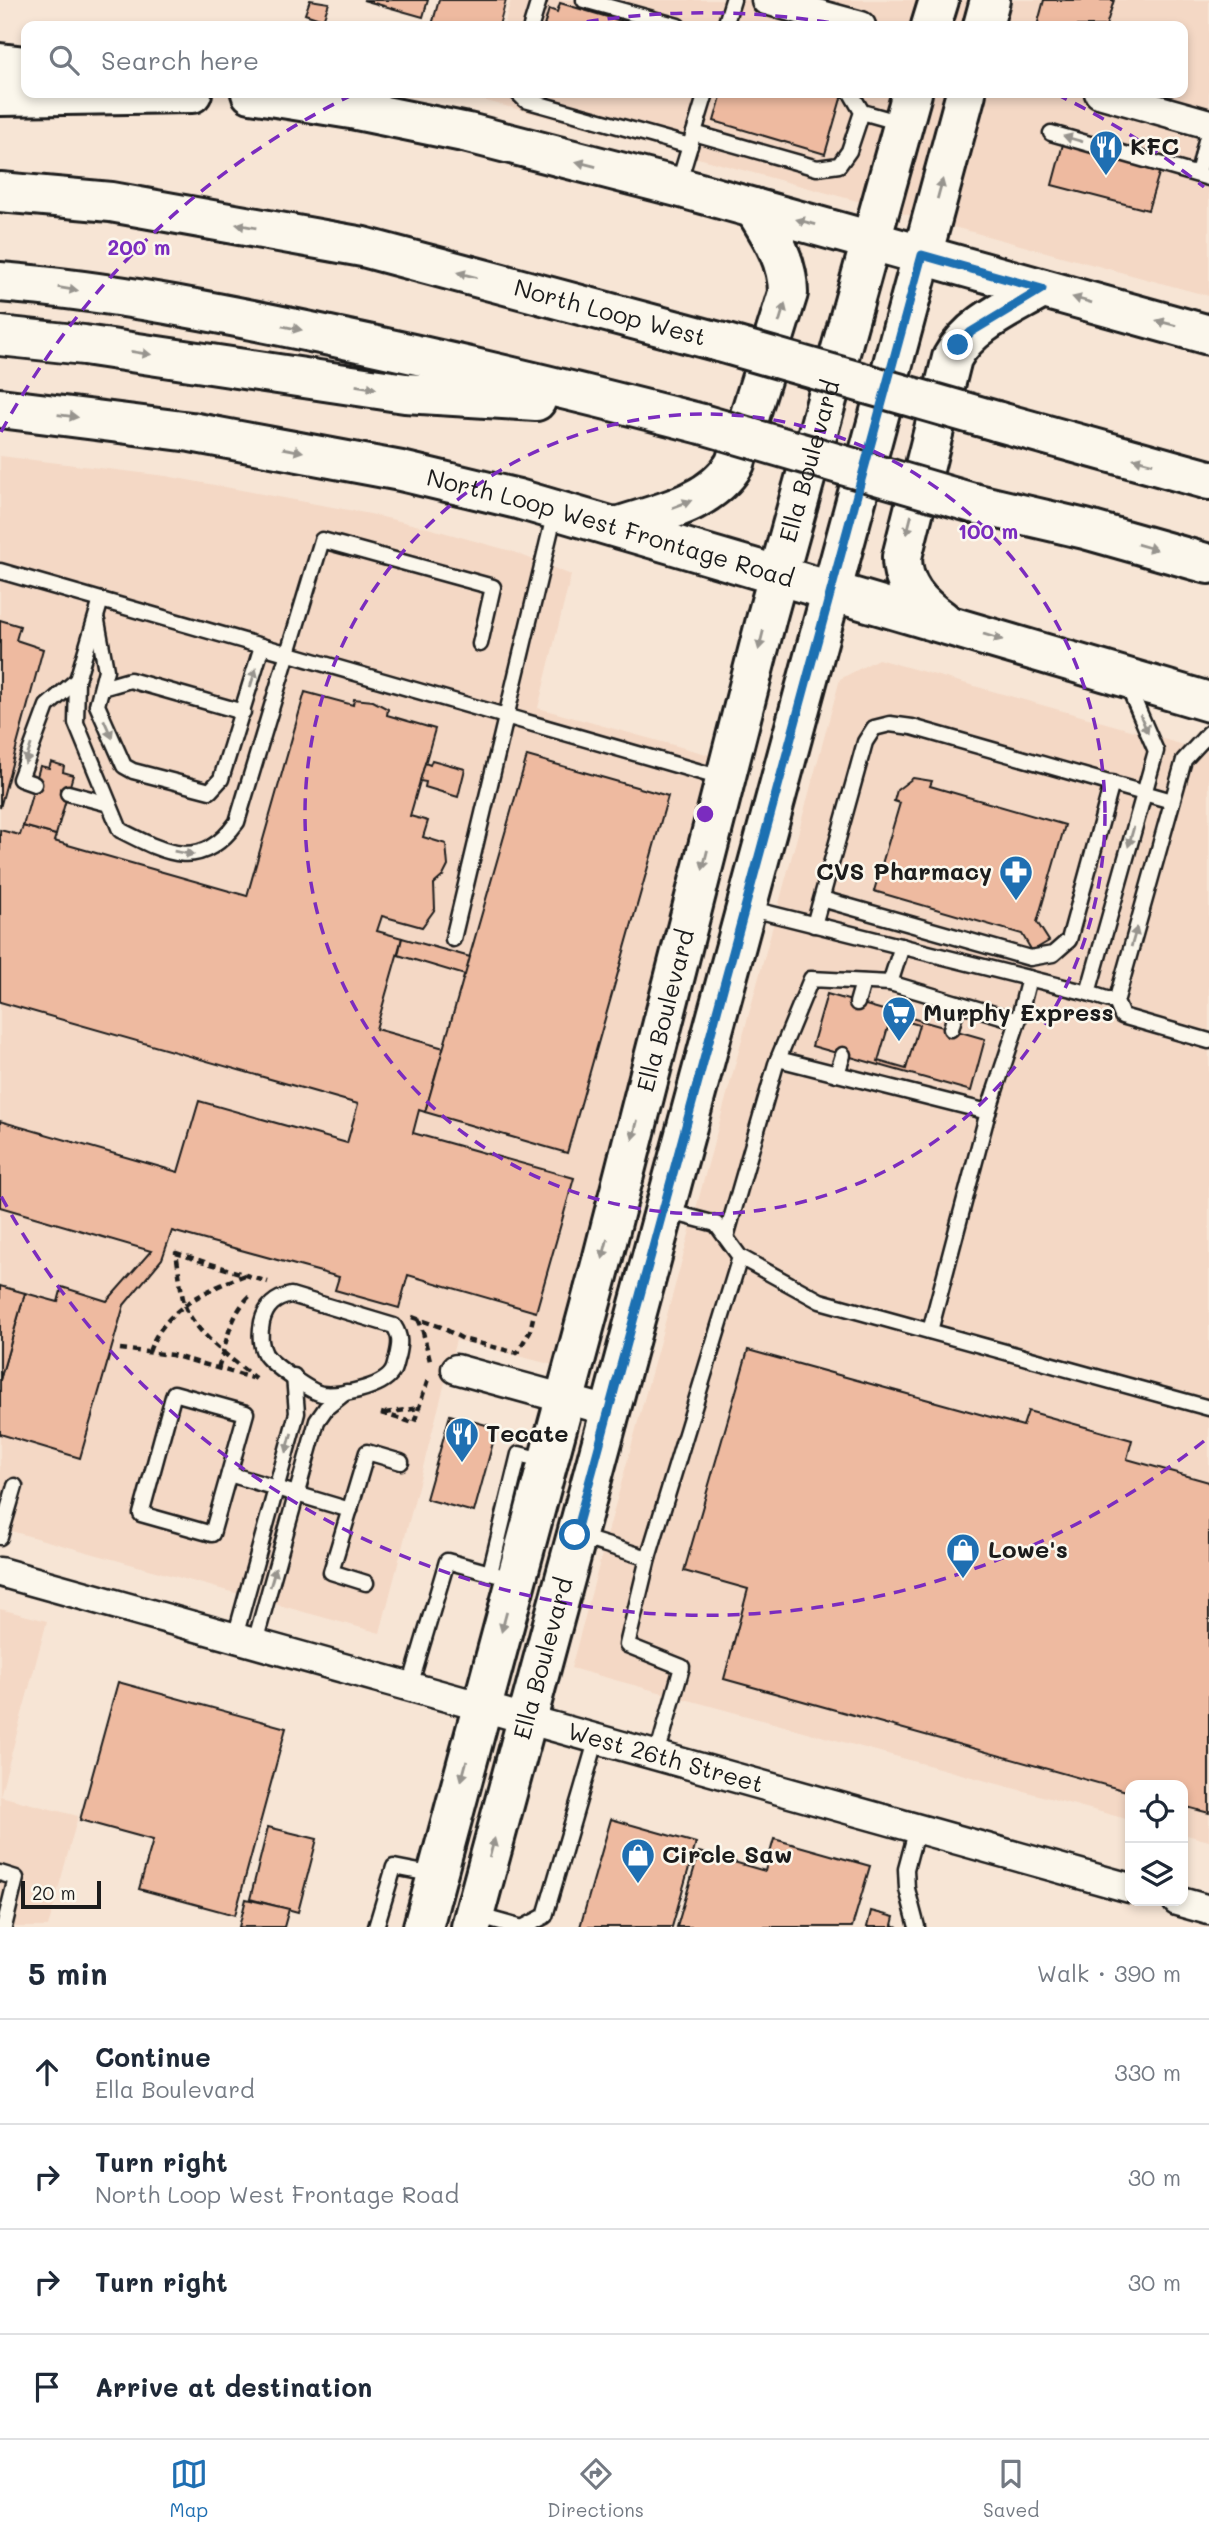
<!DOCTYPE html>
<html lang="en">
<head>
<meta charset="utf-8">
<style>
	:root { --surface:#fff; --page:#f2f2f3; --text:#1f2937; --muted:#747a83; --line:#e0e1e3; --accent:#1f6fb2 }
	body { margin:0; font-family:Mali,sans-serif; background:var(--page); color:var(--text) }
	.controls { position:absolute; right:21px; bottom:21px; display:grid; overflow:hidden; border-radius:14px; box-shadow:0 4px 10px #0003 }
	.controls button { width:63px; height:63px; display:grid; place-items:center; padding:0; border:0; border-bottom:2px solid var(--line); background:var(--surface); color:var(--text); font:35px sans-serif }
	.scale { position:absolute; left:21px; bottom:18px; width:80px; box-sizing:border-box; padding-left:7px; border:4px solid #1c1c1c; border-top:0; font-size:19px; line-height:24px; white-space:nowrap; color:#1c1c1c; -webkit-text-stroke:5px #fbf7ec; paint-order:stroke }
	.stop { position:absolute; width:21px; height:21px; margin:-16px; border:5px solid #1f6fb2; border-radius:50%; background:#fff }
	.stop.end { background:#1f6fb2; border-color:#fff; box-shadow:0 2px 7px #0008 }
	.list { margin:0; padding:0; list-style:none }
	h2 { display:flex; justify-content:space-between; align-items:center; height:91px; margin:0; padding:0 28px; font-size:30px }
	h2 small { font-size:23px; font-weight:400; color:var(--muted) }
	.list li { display:grid; grid-template-columns:46px 1fr auto; gap:21px; align-items:center; box-sizing:border-box; height:105px; padding:0 28px; border-top:2px solid var(--line) }
	.list b { display:block; font-size:26px; white-space:nowrap }
	.list p { margin:0; font-size:23px; white-space:nowrap; color:var(--muted) }
	.list em { font-size:23px; font-style:normal; color:var(--muted) }
	.icon { flex:none; width:38px; height:38px; fill:none; stroke:currentColor; stroke-width:2; stroke-linecap:round; stroke-linejoin:round }
	.map { position:relative; flex:none; width:1209px; height:1927px; overflow:hidden }
	.search { position:absolute; background:var(--surface); box-shadow:0 4px 10px #0003; left:21px; right:21px; top:21px; height:77px; display:flex; align-items:center; gap:18px; box-sizing:border-box; padding:0 24px; border-radius:14px; color:var(--muted); font-size:26px }
	.sheet { height:511px; background:var(--surface) }
	nav { display:flex; justify-content:space-around; align-items:center; box-sizing:border-box; height:98px; border-top:2px solid var(--line); background:var(--surface); font-size:19px; color:var(--muted) }
	nav a { display:grid; justify-items:center; gap:4px }
	nav .on { color:var(--accent) }
	.map>svg:first-child { display:block }
	.built { fill:#f4d8c5 }
	.building { fill:#eebaa0; stroke:#1c1c1c; stroke-width:2; fill-rule:evenodd }
	.lines { fill:none; stroke-linecap:round; stroke-linejoin:round }
	.service-casing { stroke:#1c1c1c; stroke-width:19 }
	.minor-casing { stroke:#1c1c1c; stroke-width:33 }
	.secondary-casing { stroke:#1c1c1c; stroke-width:44 }
	.motorway-casing { stroke:#1c1c1c; stroke-width:44 }
	.path { stroke:#1c1c1c; stroke-width:4.5; stroke-dasharray:7 5; stroke-linecap:butt }
	.service { stroke:#fbf7ec; stroke-width:14 }
	.minor { stroke:#fbf7ec; stroke-width:28 }
	.secondary { stroke:#fbf7ec; stroke-width:38 }
	.motorway { stroke:#fbf7ec; stroke-width:38 }
	.motorway-bridge-casing { stroke:#1c1c1c; stroke-width:44; stroke-linecap:butt }
	.motorway-bridge { stroke:#fbf7ec; stroke-width:38 }
	.oneway { fill:#97948e }
	.route { stroke:#1f6fb2; stroke-width:9 }
	.ring { fill:none; stroke:#7b2cbf; stroke-width:3.5; stroke-dasharray:12 9 }
	.labels { text-anchor:middle; stroke-width:5; stroke-linejoin:round; paint-order:stroke }
	.poi-label { font-size:24px; font-weight:bold; fill:#1c1c1c; stroke:#fbf7ec; text-anchor:start }
	.street-label { font-size:24px; fill:#1c1c1c; stroke:#fbf7ec }
	.centre { fill:#7b2cbf; stroke:#fbf7ec; stroke-width:3.5 }
	.ring-label { font-size:21px; text-anchor:middle; font-weight:bold; fill:#7b2cbf; stroke:#fbf7ec; stroke-width:5; stroke-linejoin:round; paint-order:stroke }
</style>
</head>
<body>
<div class="map">
<svg width="1209" height="1927" viewBox="0 0 1209 1927">
	<rect width="100%" height="100%" fill="#f7e5d5"/>
	<filter id="ink" filterUnits="userSpaceOnUse"><feTurbulence type="fractalNoise" baseFrequency=".0143" numOctaves="2"/><feDisplacementMap in="SourceGraphic" scale="14" xChannelSelector="R" yChannelSelector="G"/><feConvolveMatrix kernelMatrix="1 2 1 2 8 2 1 2 1" color-interpolation-filters="sRGB"/></filter>
	<g filter="url(#ink)">
		<g class="built">
			<polygon points="511,0 1209,0 1209,296 483,100 485,93 1183,93 1183,26 504,26"/>
			<polygon points="0,456 166,476 370,514 428,528 511,551 571,575 538,708 717,757 561,1367 456,1340 380,1633 0,1528"/>
			<polygon points="878,659 1209,752 1209,1841 1183,1834 1183,1785 1130,1785 1130,1820 571,1668 840,679"/>
			<polygon points="0,1609 47,1621 0,1796 78,1816 48,1927 0,1927"/>
		</g>
		<g class="building">
			<polygon points="310,0 329,3 323,20 305,14"/>
			<polygon points="363,0 428,0 423,17"/>
			<polygon points="439,0 506,0 499,26 438,26 432,25"/>
			<polygon points="1044,0 1114,0 1106,26 1037,26"/>
			<polygon points="560,3 638,26 544,26 549,9 557,12"/>
			<polygon points="722,93 833,93 842,95 825,154 714,121"/>
			<polygon points="1063,144 1160,170 1148,210 1052,185"/>
			<polygon points="0,620 20,626 16,640 43,649 0,808"/>
			<polygon points="305,692 353,705 354,699 373,701 388,709 387,715 435,729 410,816 428,821 423,837 446,844 448,866 443,876 434,884 435,909 422,927 382,916 377,931 402,938 376,1029 444,1048 425,1112 419,1110 413,1133 574,1178 536,1312 408,1275 399,1308 335,1290 339,1277 172,1231 162,1259 124,1305 80,1458 0,1434 0,1380 25,1293 58,1302 62,1287 107,1301 151,1251 0,1207 0,1121 178,1172 199,1101 347,1143 358,1104 0,1002 0,830 20,835 23,826 56,835 54,841 247,896"/>
			<polygon points="527,756 668,796 567,1153 425,1112"/>
			<polygon points="432,760 465,769 458,797 425,787 426,782 420,781 425,763 430,765"/>
			<polygon points="51,762 64,766 63,772 73,775 56,835 23,826 40,766 49,768"/>
			<polygon points="913,778 932,781 930,786 1065,825 1037,922 1049,941 1032,951 1022,934 874,891 900,803 894,801 897,790"/>
			<polygon points="402,938 470,957 465,975 398,955"/>
			<path d="M827 994 985 1039 971 1091 812 1046ZM891 1017 919 1025 906 1069 878 1061Z"/>
			<polygon points="0,1286 25,1293 0,1380"/>
			<polygon points="748,1350 1023,1426 1028,1411 1132,1440 1127,1459 1209,1482 1209,1813 1183,1806 1183,1785 1130,1785 1130,1792 724,1679 748,1589 684,1571"/>
			<polygon points="450,1415 497,1428 474,1512 426,1499"/>
			<polygon points="118,1682 286,1728 235,1915 139,1889 153,1840 80,1820"/>
			<polygon points="611,1819 696,1843 672,1927 580,1927"/>
			<polygon points="268,1827 317,1839 298,1912 250,1899"/>
			<polygon points="774,1839 870,1866 852,1927 677,1927 699,1852 765,1871"/>
			<polygon points="246,1899 289,1909 284,1927 239,1927"/>
			<polygon points="871,1911 894,1917 892,1925 898,1927 867,1927"/>
		</g>
		<g class="lines">
			<g class="service-casing">
				<g id="service">
					<polyline points="584,0 678,26"/>
					<polyline points="531,26 539,0"/>
					<polyline points="725,26 733,0"/>
					<polyline points="518,93 525,100 690,146"/>
					<polyline points="862,112 901,123"/>
					<polyline points="694,133 817,168 839,165 849,151 862,112 851,93"/>
					<polyline points="1051,133 1209,178"/>
					<polyline points="1198,174 1209,128"/>
					<polyline points="678,185 706,93"/>
					<polyline points="0,571 725,779"/>
					<path d="M101 600 77 680 76 723 120 830C167 854 201 872 237 822L322 540 493 587 480 644"/>
					<polyline points="97,621 106,670 97,705 124,766 133,771 210,791 221,779 262,646"/>
					<polyline points="102,688 130,680 243,712"/>
					<polyline points="1209,733 1184,760 1116,1002 1122,1016 1209,1041"/>
					<polyline points="34,784 20,779 47,706 77,680"/>
					<polyline points="68,793 109,804"/>
					<polyline points="822,899 1030,958 1053,954 1069,940 1112,783"/>
					<polyline points="748,908 1088,993 1116,1002"/>
					<polyline points="814,925 865,742 874,728 890,724 912,727 1172,801"/>
					<polyline points="453,939 555,512"/>
					<polyline points="890,983 1018,1021 1029,978"/>
					<polyline points="1088,993 1156,751 1127,684"/>
					<polyline points="857,1003 863,982"/>
					<polyline points="951,1029 958,1003"/>
					<polyline points="778,1059 988,1112 1018,1021"/>
					<polyline points="837,1074 843,1055"/>
					<polyline points="667,1211 716,1224 740,1257 820,1301 1209,1408"/>
					<polyline points="726,1237 776,1064 811,979 890,983 902,946"/>
					<path d="M291 1295 394 1326C401 1337 400 1344 397 1357 395 1362 395 1368 392 1372 382 1388 339 1396 322 1394 311 1392 271 1364 265 1354 260 1345 260 1332 262 1322 266 1306 275 1298 291 1295Z"/>
					<polyline points="930,1331 988,1112"/>
					<polygon points="174,1393 246,1413 212,1534 141,1514"/>
					<polyline points="229,1474 350,1510"/>
					<polyline points="577,1536 648,1558 627,1645 682,1667 657,1755"/>
					<polyline points="0,1537 15,1486"/>
					<polyline points="648,1558 740,1257"/>
					<polyline points="490,1573 519,1454 546,1461"/>
					<polyline points="366,1583 331,1572 367,1452 401,1462"/>
					<polyline points="235,1637 297,1413 294,1376"/>
					<polyline points="255,1642 317,1421 326,1408 346,1392"/>
					<polyline points="410,1686 447,1561 515,1580"/>
					<polyline points="917,1828 906,1869 907,1889 917,1927"/>
					<polyline points="0,1873 16,1878 4,1927"/>
					<polyline points="476,1915 519,1927"/>
					<polyline points="376,1927 394,1867 435,1875"/>
					<polyline points="524,1927 545,1916 597,1738"/>
				</g>
			</g>
			<g class="minor-casing">
				<g id="minor">
					<polyline points="766,0 861,26"/>
					<polyline points="1099,93 1209,124"/>
					<polyline points="456,1369 609,1411"/>
					<path id="s1" d="M0 1572 1130 1888"/>
					<polyline points="1177,1901 1209,1910"/>
				</g>
			</g>
			<g class="secondary-casing">
				<g id="secondary">
					<polyline points="931,26 939,0"/>
					<polyline points="983,26 990,0"/>
					<polyline points="0,63 26,66"/>
					<polyline points="251,93 351,109 468,133 678,187 1209,335"/>
					<path id="s2" d="M0 408 191 432 401 471 518 499 1209 702"/>
					<path d="M617 527C659 513 711 504 735 463L788 293C788 260 771 235 754 208"/>
					<path d="M942 620C919 604 902 586 902 557L952 358C970 324 1010 308 1042 289"/>
					<path id="s3" d="M423 1927 603 1257 767 616 912 93"/>
					<path id="s4" d="M471 1927 966 93"/>
				</g>
			</g>
			<g class="motorway-casing">
				<g id="motorway">
					<polyline points="0,96 192,93"/>
					<path id="s5" d="M0 192 111 202 363 247 723 343"/>
					<path d="M0 282C111 291 221 313 330 336 454 362 578 392 702 424"/>
					<polyline points="0,336 84,345 405,393 536,401"/>
					<polyline points="996,421 1209,480"/>
					<polyline points="973,503 1085,529 1209,564"/>
				</g>
			</g>
			<g class="path">
				<polyline points="412,1317 441,1327 463,1339 517,1353 530,1331 533,1318"/>
				<polyline points="418,1319 422,1328 430,1361"/>
				<polyline points="120,1349 172,1355 252,1378"/>
				<path d="M149 1352C163 1310 206 1290 245 1275"/>
				<path d="M218 1368C227 1342 230 1313 252 1294"/>
				<path d="M256 1379C234 1361 192 1331 184 1303 180 1287 179 1269 176 1253L268 1282"/>
				<polyline points="381,1413 414,1423 429,1376"/>
				<polyline points="385,1413 419,1408"/>
			</g>
			<use href="#service" class="service"/>
			<use href="#minor" class="minor"/>
			<use href="#secondary" class="secondary"/>
			<use href="#motorway" class="motorway"/>
			<g class="motorway-bridge-casing">
				<g id="motorway-bridge">
					<polyline points="723,343 996,421"/>
					<polyline points="702,424 973,503"/>
				</g>
			</g>
			<use href="#motorway-bridge" class="motorway-bridge"/>
		</g>
		<defs><path id="oneway-solid" d="M-6-.8H1V-3.2L6.5 0L1 3.2V.8H-6Z" transform="scale(1.75)"/></defs>
		<g class="oneway">
			<use href="#oneway-solid" transform="translate(1073 139) rotate(-164)"/>
			<use href="#oneway-solid" transform="translate(586 164) rotate(-166)"/>
			<use href="#oneway-solid" transform="translate(940 189) rotate(-75)"/>
			<use href="#oneway-solid" transform="translate(806 222) rotate(-165)"/>
			<use href="#oneway-solid" transform="translate(246 226) rotate(-170)"/>
			<use href="#oneway-solid" transform="translate(467 275) rotate(-165)"/>
			<use href="#oneway-solid" transform="translate(68 289) rotate(9)"/>
			<use href="#oneway-solid" transform="translate(1082 300) rotate(-164)"/>
			<use href="#oneway-solid" transform="translate(782 313) rotate(-73)"/>
			<use href="#oneway-solid" transform="translate(1166 323) rotate(-165)"/>
			<use href="#oneway-solid" transform="translate(292 328) rotate(12)"/>
			<use href="#oneway-solid" transform="translate(141 353) rotate(9)"/>
			<use href="#oneway-solid" transform="translate(366 387) rotate(9)"/>
			<use href="#oneway-solid" transform="translate(68 416) rotate(7)"/>
			<use href="#oneway-solid" transform="translate(293 450) rotate(10)"/>
			<use href="#oneway-solid" transform="translate(1143 461) rotate(-165)"/>
			<use href="#oneway-solid" transform="translate(682 504) rotate(-21)"/>
			<use href="#oneway-solid" transform="translate(909 525) rotate(104)"/>
			<use href="#oneway-solid" transform="translate(1147 547) rotate(16)"/>
			<use href="#oneway-solid" transform="translate(993 637) rotate(17)"/>
			<use href="#oneway-solid" transform="translate(761 640) rotate(104)"/>
			<use href="#oneway-solid" transform="translate(253 678) rotate(-73)"/>
			<use href="#oneway-solid" transform="translate(1144 724) rotate(67)"/>
			<use href="#oneway-solid" transform="translate(108 729) rotate(66)"/>
			<use href="#oneway-solid" transform="translate(28 754) rotate(108)"/>
			<use href="#oneway-solid" transform="translate(1131 837) rotate(106)"/>
			<use href="#oneway-solid" transform="translate(184 853) rotate(10)"/>
			<use href="#oneway-solid" transform="translate(705 860) rotate(104)"/>
			<use href="#oneway-solid" transform="translate(1134 937) rotate(-74)"/>
			<use href="#oneway-solid" transform="translate(635 1130) rotate(104)"/>
			<use href="#oneway-solid" transform="translate(605 1249) rotate(104)"/>
			<use href="#oneway-solid" transform="translate(289 1443) rotate(105)"/>
			<use href="#oneway-solid" transform="translate(273 1577) rotate(-74)"/>
			<use href="#oneway-solid" transform="translate(504 1622) rotate(105)"/>
			<use href="#oneway-solid" transform="translate(464 1771) rotate(105)"/>
			<use href="#oneway-solid" transform="translate(492 1848) rotate(-75)"/>
		</g>
	</g>
	<g class="lines" filter="url(#ink)">
		<polyline class="route" points="575,1535 922,255 1042,289 971,332 958,345"/>
	</g>
	<g class="ring">
		<circle cx="705" cy="814" r="400"/>
		<path d="M1204 1441A801 801 0 0 1 1 1196M1 432A801 801 0 0 1 354 94M566 25A801 801 0 0 1 844 25M1056 94A801 801 0 0 1 1204 187"/>
	</g>
	<defs>
		<g id="restaurant-pin" transform="scale(1.75)"><path d="M0 17L-7.5 6A9.5 9.5 0 1 1 7.5 6Z" fill="#1f6fb2" stroke="#fbf7ec"/><path d="M-5-6h1v4h1v-4h1v4h1v-4h1v5L-1.5 .5V6h-2V.5L-5-1ZM5-6V6H3V1.5H1.5Q1.5-4 5-6Z" fill="#fff"/></g>
		<g id="pharmacy-pin" transform="scale(1.75)"><path d="M0 17L-7.5 6A9.5 9.5 0 1 1 7.5 6Z" fill="#1f6fb2" stroke="#fbf7ec"/><path d="M-2-6h4v4h4v4h-4v4h-4v-4h-4v-4h4Z" fill="#fff"/></g>
		<g id="supermarket-pin" transform="scale(1.75)"><path d="M0 17L-7.5 6A9.5 9.5 0 1 1 7.5 6Z" fill="#1f6fb2" stroke="#fbf7ec"/><path d="M-6-5.5h2.5l.6 2H6L4.5 2H-2.5L-4.4-4H-6ZM-1.5 3.2a1.3 1.3 0 1 0 .1 0ZM3 3.2a1.3 1.3 0 1 0 .1 0Z" fill="#fff"/></g>
		<g id="shop-pin" transform="scale(1.75)"><path d="M0 17L-7.5 6A9.5 9.5 0 1 1 7.5 6Z" fill="#1f6fb2" stroke="#fbf7ec"/><path d="M-5-2.5h2.3a2.7 3.5 0 0 1 5.4 0H5L5.5 6h-11ZM-1.5-2.5h3a1.5 2.3 0 0 0-3 0Z" fill="#fff"/></g>
	</defs>
	<g fill-rule="evenodd">
		<use href="#restaurant-pin" x="1106" y="147"/>
		<use href="#pharmacy-pin" x="1016" y="872"/>
		<use href="#supermarket-pin" x="899" y="1013"/>
		<use href="#restaurant-pin" x="462" y="1434"/>
		<use href="#shop-pin" x="963" y="1550"/>
		<use href="#shop-pin" x="638" y="1855"/>
	</g>
	<g class="labels">
		<g class="poi-label">
			<text x="1130" y="155">KFC</text>
			<text x="992" y="880" text-anchor="end">CVS Pharmacy</text>
			<text x="923" y="1021">Murphy Express</text>
			<text x="486" y="1442">Tecate</text>
			<text x="988" y="1558">Lowe's</text>
			<text x="662" y="1863">Circle Saw</text>
		</g>
		<g class="street-label">
			<text dy="8" stroke="none"><textPath href="#s5" startOffset="623">North Loop West</textPath></text>
			<text dy="8" stroke="none"><textPath href="#s3" startOffset="1516">Ella Boulevard</textPath></text>
			<text dy="8" stroke="none"><textPath href="#s2" startOffset="623">North Loop West Frontage Road</textPath></text>
			<text dy="8" stroke="none"><textPath href="#s3" startOffset="948">Ella Boulevard</textPath></text>
			<text dy="8" stroke="none"><textPath href="#s4" startOffset="278">Ella Boulevard</textPath></text>
			<text dy="8" stroke="none"><textPath href="#s1" startOffset="691">West 26th Street</textPath></text>
		</g>
	</g>
	<circle cx="705" cy="814" r="10" class="centre"/>
	<g class="ring-label">
		<text x="139" y="255">200 m</text>
		<text x="988" y="539">100 m</text>
	</g>
</svg>
<div class="controls">
<button><svg class="icon" aria-label="locate" viewBox="0 0 24 24"><circle cx="12" cy="12" r="6"/><path d="M12 2v4M12 18v4M2 12h4M18 12h4"/></svg></button>
<button><svg class="icon" aria-label="layers" viewBox="0 0 24 24"><path d="M12 4l9 5-9 5-9-5zM3 14l9 5 9-5"/></svg></button>
</div>
<div class="scale">20 m</div>
<div class="stop" style="left:575px;top:1535px"></div>
<div class="stop end" style="left:958px;top:345px"></div>
<div class="search"><svg class="icon" aria-label="search" viewBox="0 0 24 24"><circle cx="10" cy="10" r="6"/><path d="M15 15l6 6"/></svg>Search here</div>
</div>
<section class="sheet">
<h2>5 min<small>Walk · 390 m</small></h2>
<ul class="list">
<li><svg class="icon" aria-label="ahead" viewBox="0 0 24 24"><path d="M12 20V5M6 11l6-6 6 6"/></svg><div><b>Continue</b><p>Ella Boulevard</p></div><em>330 m</em></li>
<li><svg class="icon" aria-label="right" viewBox="0 0 24 24"><path d="M7 20v-9h11M14 6l5 5-5 5"/></svg><div><b>Turn right</b><p>North Loop West Frontage Road</p></div><em>30 m</em></li>
<li><svg class="icon" aria-label="right" viewBox="0 0 24 24"><path d="M7 20v-9h11M14 6l5 5-5 5"/></svg><div><b>Turn right</b></div><em>30 m</em></li>
<li><svg class="icon" aria-label="arrive" viewBox="0 0 24 24"><path d="M6 21V4h12l-3 4 3 4H6"/></svg><div><b>Arrive at destination</b></div></li>
</ul>
</section>
<nav>
<a class="on"><svg class="icon" aria-label="map" viewBox="0 0 24 24"><path d="M3 6l6-2 6 2 6-2v14l-6 2-6-2-6 2zM9 4v14M15 6v14"/></svg>Map</a>
<a><svg class="icon" aria-label="directions" viewBox="0 0 24 24"><path d="M12 3l9 9-9 9-9-9zM9 14v-3h6M13 9l2 2-2 2"/></svg>Directions</a>
<a><svg class="icon" aria-label="saved" viewBox="0 0 24 24"><path d="M7 4h10v16l-5-4-5 4z"/></svg>Saved</a>
</nav>
</body>
</html>
